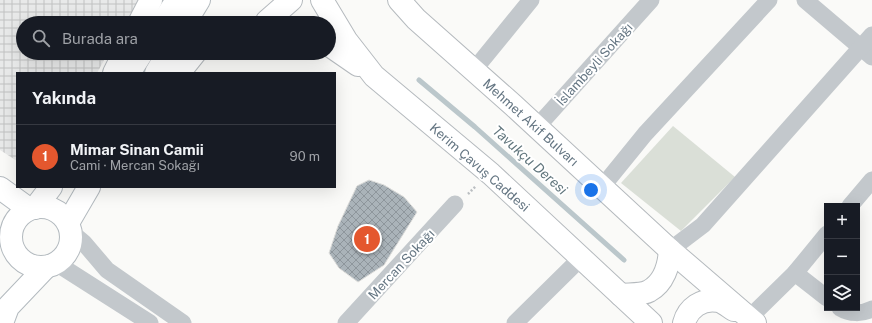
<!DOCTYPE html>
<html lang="tr">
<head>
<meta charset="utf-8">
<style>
	:root { --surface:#171b24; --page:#242831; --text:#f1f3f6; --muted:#9ea1a6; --line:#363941; --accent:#e4572e }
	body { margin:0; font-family:"Public Sans",sans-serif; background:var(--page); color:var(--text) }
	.controls { position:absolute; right:12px; bottom:12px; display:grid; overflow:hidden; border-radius:0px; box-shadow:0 4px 16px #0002 }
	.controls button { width:36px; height:36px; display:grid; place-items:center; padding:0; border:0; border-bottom:1px solid var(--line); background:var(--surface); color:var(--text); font:20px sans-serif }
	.you { position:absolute; left:591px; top:190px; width:14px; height:14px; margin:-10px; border:3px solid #fff; border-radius:50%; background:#1a73e8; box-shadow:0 0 0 6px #1a73e833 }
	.badge { display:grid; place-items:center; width:26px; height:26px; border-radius:50%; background:var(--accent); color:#fff; font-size:13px; font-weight:700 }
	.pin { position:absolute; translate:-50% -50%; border:2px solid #fff; box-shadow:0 1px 4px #0006 }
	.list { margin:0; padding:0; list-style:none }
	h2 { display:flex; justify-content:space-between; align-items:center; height:52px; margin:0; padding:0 16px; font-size:17px }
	h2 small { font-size:13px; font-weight:400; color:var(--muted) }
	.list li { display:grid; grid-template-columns:26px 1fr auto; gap:12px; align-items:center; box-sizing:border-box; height:64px; padding:0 16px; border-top:1px solid var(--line) }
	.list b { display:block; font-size:15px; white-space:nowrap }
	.list p { margin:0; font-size:13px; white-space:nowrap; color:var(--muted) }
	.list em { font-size:13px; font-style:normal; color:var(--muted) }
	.icon { flex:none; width:22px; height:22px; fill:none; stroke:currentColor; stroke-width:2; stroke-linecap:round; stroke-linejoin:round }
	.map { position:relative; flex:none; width:872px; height:323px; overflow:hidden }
	.search { position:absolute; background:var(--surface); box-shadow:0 4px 16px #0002; left:16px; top:16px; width:320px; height:44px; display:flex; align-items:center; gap:10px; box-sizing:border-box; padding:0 14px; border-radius:22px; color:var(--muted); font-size:15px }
	.panel { position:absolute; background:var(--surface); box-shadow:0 4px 16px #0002; left:16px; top:72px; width:320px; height:116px; border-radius:0px }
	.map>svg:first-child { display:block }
	.industrial { fill:url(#industrial-grid) }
	.park { fill:#dadfd7 }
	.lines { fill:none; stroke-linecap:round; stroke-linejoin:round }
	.stream { stroke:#bbc7cb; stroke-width:5 }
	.building { fill:url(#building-cross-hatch); stroke:#dcdcda }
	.secondary-casing { stroke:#b3babf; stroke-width:24 }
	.primary-casing { stroke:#b5babe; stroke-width:24 }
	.path { stroke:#bbbfc2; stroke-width:2.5; stroke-dasharray:2 2; stroke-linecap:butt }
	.street { stroke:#c3c8cc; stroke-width:17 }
	.secondary { stroke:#fff; stroke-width:22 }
	.primary { stroke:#fff; stroke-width:22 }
	.labels { text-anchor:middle; stroke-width:4; stroke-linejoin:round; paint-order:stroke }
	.street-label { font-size:13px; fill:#657683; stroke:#fff }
	.water-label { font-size:14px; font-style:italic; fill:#60757c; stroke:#fff }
</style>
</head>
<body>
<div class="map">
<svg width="872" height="323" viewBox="0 0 872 323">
	<defs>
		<pattern id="industrial-grid" width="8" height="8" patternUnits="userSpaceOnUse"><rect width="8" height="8" fill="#e8e9e9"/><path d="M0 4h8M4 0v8" fill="none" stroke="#c0c1c2"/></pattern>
		<pattern id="building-cross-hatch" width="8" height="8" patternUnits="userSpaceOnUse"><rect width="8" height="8" fill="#aab3b9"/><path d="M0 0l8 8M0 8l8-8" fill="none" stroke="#8e969c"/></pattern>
	</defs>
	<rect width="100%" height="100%" fill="#fafaf8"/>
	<polygon class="industrial" points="0,0 139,0 125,23 23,23 23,53 108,53 97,73 17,73 17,161 0,150"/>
	<polygon class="park" points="673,126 735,177 681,231 621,183"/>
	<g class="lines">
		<polyline class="stream" points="419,80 475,127 624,260"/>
	</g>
	<polygon class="building" points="369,180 384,185 404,197 417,212 384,265 358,282 339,268 329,253 338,226 357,186"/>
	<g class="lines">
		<g class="secondary-casing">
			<g id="secondary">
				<polyline points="162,23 177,0"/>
				<polyline points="185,23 199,0"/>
				<polyline points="129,73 142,53"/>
				<polyline points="156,73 168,53"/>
				<polyline points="0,188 29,209"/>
				<circle cx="41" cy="237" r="30"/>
				<polyline points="35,208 51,187"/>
				<polyline points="68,223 89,187"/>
				<polyline points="2,323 8,307 46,267"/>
			</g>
		</g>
		<g class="primary-casing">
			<g id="primary">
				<polyline points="322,0 346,40 374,76 491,174 651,323"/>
				<polyline points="399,0 416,19 513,105 670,250 755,323"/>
				<polyline points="267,21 291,0"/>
				<polyline points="139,23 151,0"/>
				<polyline points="329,45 358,65"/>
				<polyline points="114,73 124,53"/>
				<polyline points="179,73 195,53"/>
				<path d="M621 295C629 294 642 295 649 291 664 283 669 265 670 250"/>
				<path d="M684 323C688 308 702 298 718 301 723 302 729 307 734 310"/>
			</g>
		</g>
		<polyline class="path" points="468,194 476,186"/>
		<g class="street">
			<polyline points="805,0 872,57"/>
			<polyline points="474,70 531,0"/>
			<polyline points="537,127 651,0"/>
			<polyline points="602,187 645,134 769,0"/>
			<polyline points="850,206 872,180"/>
			<polyline points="71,232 84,243 107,270 183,323"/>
			<polyline points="670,250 703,225 872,35"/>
			<polyline points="56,263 150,323"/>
			<polyline points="795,273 827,298"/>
			<path d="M840 308C850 314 862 314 872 309"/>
			<polyline points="749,318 795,273 827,234"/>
			<polyline points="346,323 455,204"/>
			<polyline points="515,323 581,258"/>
		</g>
		<use href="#secondary" class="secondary"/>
		<use href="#primary" class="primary"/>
	</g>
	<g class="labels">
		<g class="street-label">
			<text transform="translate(594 64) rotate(-48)" y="5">İslambeyli Sokağı</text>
			<text transform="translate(531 122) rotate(42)" y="5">Mehmet Akif Bulvarı</text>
			<text transform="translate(480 167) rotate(41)" y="5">Kerim Çavuş Caddesi</text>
			<text transform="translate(401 264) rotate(-47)" y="5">Mercan Sokağı</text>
		</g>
		<g class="water-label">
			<text transform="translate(530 160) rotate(42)" y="5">Tavukçu Deresi</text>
		</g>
	</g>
</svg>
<div class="controls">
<button>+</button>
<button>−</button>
<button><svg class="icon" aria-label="layers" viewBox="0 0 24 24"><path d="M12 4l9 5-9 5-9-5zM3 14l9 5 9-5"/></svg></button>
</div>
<div class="you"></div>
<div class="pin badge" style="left:367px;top:239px">1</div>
<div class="search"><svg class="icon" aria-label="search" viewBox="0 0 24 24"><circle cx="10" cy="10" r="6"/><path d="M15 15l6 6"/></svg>Burada ara</div>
<section class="panel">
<h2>Yakında<small></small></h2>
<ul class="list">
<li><span class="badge">1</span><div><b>Mimar Sinan Camii</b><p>Cami · Mercan Sokağı</p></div><em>90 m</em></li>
</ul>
</section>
</div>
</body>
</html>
